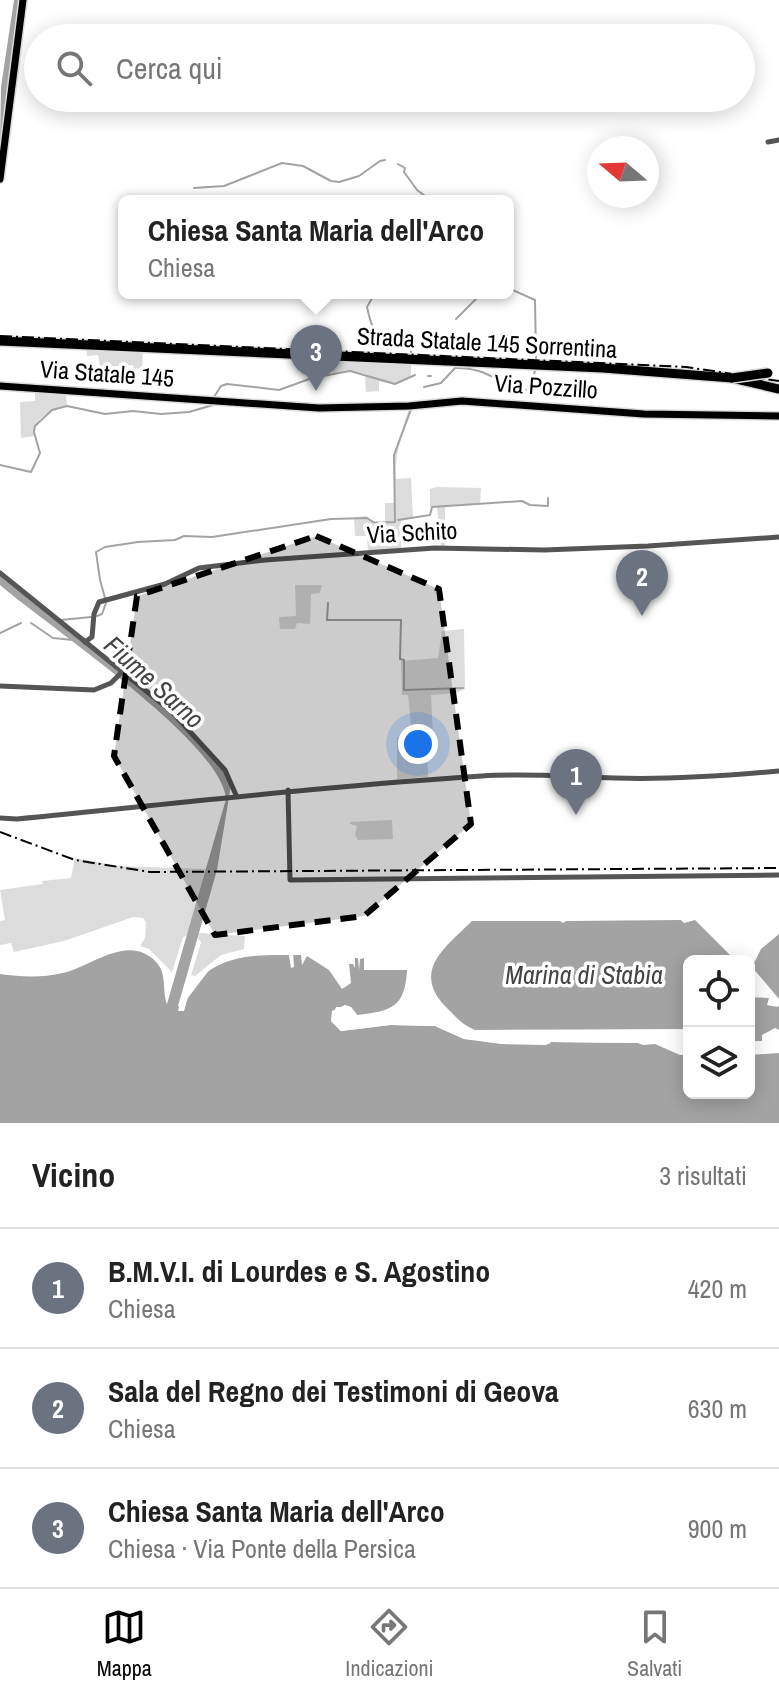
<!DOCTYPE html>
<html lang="it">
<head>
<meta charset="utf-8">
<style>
	:root { --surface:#fff; --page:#f6f6f6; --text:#222; --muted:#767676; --line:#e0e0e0; --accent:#000 }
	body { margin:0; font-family:"Archivo Narrow",sans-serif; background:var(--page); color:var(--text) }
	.controls { position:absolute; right:24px; bottom:24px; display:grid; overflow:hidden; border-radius:12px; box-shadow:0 4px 20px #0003 }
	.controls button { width:72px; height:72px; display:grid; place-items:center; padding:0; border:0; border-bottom:2px solid var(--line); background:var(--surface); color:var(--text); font:40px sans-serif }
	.compass { position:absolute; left:587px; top:136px; width:72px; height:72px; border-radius:50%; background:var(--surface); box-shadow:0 4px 20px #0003; rotate:289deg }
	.you { position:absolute; left:418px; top:744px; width:28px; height:28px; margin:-20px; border:6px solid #fff; border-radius:50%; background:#1a73e8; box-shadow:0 0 0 12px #1a73e833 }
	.badge { display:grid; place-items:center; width:52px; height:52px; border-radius:50%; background:var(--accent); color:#fff; font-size:26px; font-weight:700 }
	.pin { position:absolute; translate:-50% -66px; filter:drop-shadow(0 2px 4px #0008) }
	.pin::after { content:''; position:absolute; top:42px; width:28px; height:24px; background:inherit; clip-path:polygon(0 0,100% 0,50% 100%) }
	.popup { position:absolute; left:118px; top:195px; width:396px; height:104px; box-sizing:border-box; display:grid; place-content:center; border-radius:12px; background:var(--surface); filter:drop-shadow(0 2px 6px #0005); font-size:26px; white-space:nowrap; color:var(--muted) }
	.popup b { font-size:30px; color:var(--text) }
	.popup::after { content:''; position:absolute; left:50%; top:100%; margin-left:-16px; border:16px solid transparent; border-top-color:var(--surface) }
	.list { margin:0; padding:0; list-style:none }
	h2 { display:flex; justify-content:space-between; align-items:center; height:104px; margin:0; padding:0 32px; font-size:34px }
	h2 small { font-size:26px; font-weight:400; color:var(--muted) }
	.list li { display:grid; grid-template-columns:52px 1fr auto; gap:24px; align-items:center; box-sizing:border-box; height:120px; padding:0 32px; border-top:2px solid var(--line) }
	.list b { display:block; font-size:30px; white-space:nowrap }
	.list p { margin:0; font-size:26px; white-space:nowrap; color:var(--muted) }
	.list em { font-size:26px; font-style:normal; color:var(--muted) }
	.icon { flex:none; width:44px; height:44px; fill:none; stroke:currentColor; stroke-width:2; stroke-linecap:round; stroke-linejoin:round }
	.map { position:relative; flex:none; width:779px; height:1123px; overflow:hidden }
	.search { position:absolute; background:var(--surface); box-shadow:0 4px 20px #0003; left:24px; right:24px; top:24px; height:88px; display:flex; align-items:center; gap:20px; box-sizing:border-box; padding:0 28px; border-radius:44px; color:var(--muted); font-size:30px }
	.sheet { height:464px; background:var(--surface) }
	nav { display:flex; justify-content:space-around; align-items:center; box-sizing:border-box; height:112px; border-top:2px solid var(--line); background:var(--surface); font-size:22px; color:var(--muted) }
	nav a { display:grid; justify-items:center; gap:4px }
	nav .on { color:var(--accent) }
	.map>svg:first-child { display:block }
	.green { fill:#dcdcdc }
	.water { fill:#a3a3a3 }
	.pier { fill:#fff }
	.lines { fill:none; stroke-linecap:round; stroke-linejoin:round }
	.stream { stroke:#a3a3a3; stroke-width:2 }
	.major-casing { stroke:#dbdbdb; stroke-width:10 }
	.highway-casing { stroke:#dbdbdb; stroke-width:12 }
	.minor { stroke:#555; stroke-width:5 }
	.major { stroke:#000; stroke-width:7 }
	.highway { stroke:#000; stroke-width:9 }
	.rail { stroke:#000; stroke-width:2; stroke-dasharray:12 4 2 4; stroke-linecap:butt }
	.highway-bridge-casing { stroke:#dbdbdb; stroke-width:12; stroke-linecap:butt }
	.highway-bridge { stroke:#000; stroke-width:9 }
	.marked { fill:#000; fill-opacity:0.2; stroke:#000; stroke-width:6; stroke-dasharray:16 10; stroke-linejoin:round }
	.labels { text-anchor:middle; stroke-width:7; stroke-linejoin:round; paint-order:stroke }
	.street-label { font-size:24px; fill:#000; stroke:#fff }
	.water-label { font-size:26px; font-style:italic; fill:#444; stroke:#fff }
</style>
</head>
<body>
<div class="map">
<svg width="779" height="1123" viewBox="0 0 779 1123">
	<rect width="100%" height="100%" fill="#fff"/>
	<g class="green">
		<polygon points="86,347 143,350 142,368 134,369 133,365 100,367 98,355 87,356"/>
		<path d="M320 357 411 362V375C401 385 392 385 379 381V391L366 392 365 377H372C358 370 347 371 333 375L332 367 320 368Z"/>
		<path d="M35 391 66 394 67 406C51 410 33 417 35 436L21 438 20 402 35 401Z"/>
		<path d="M413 408C403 434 394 451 396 479L411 478 413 518 401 521V549L368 552 367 536H355L354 518 366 516 372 521H385V503H395L393 458 409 409Z"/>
		<polygon points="437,487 481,488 480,504 445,506 445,547 441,547 437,507 430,507 430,489"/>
		<polygon points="295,585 322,585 320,593 311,594 310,624 297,623 295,629 280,629 279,617 296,616"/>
		<polygon points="464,629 465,689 456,693 431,695 433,736 423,737 423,743 427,744 428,777 397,779 397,737 412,736 408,695 402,695 401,661 438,658 442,631"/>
		<polygon points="392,820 393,839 358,840 355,835 357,826 350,824 350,822"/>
		<polygon points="75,858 118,866 206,869 188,935 183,937 172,972 149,949 140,946 145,938 146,922 143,918 133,917 64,941 14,952 11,943 0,945 0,921 5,920 0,890 43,884 42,881 71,878"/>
		<polygon points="199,933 245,936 244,949 221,955 195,976 191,975 201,942 198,939"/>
	</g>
	<g class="water">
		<polygon points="14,0 19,0 0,146 1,87"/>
		<path d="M0 576 168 711 223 771 231 785 217 870 178 1006 184 1010C197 958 244 954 289 955L292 968 293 955H301L302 965 307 956 329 970 342 989 351 983 349 964H353L355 968V958H358L359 970 360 959 364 958V970H407C405 1008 391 1011 357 1015L351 1007H336L331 1021 341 1031 390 1025 435 1026 464 1039 549 1044 551 1042 638 1043C645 1045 650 1042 657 1044 669 1048 677 1054 689 1055V1093H749V1055L779 1053V1123H0V974C21 977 42 978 63 973 92 966 130 932 157 963 167 974 162 992 167 1004L226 799C222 742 46 625 0 585Z"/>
		<path d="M681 920 684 923 695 920 736 961H689V1029L475 1030C462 1025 454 1015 445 1006 411 970 447 946 472 921H560L563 923 566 921Z"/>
		<polygon points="779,934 779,999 752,967 761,949"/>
		<polygon points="749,997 769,998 767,1005 778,1007 779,1005 779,1030 775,1028 762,1035 762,1041 749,1041"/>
	</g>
	<g class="pier">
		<polygon points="198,939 201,942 185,994 207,966 232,954 258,950 293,951 294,967 291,968 289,955 258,954 233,958 210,969 187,999 184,1011 178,1011"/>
		<polygon points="345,1005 351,1007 357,1015 353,1017 345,1009 338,1011 335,1021 342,1027 390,1021 435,1022 465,1035 501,1040 546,1041 551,1038 655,1040 681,1051 689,1051 689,1055 680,1055 655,1044 643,1045 638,1043 551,1042 546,1045 501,1044 464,1039 435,1026 390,1025 341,1031 331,1021 332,1011"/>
	</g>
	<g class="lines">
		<g class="stream">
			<polyline points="398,164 405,168 404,172 417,190 432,201"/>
			<polyline points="194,188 224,186 282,163 303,166 331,181 339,182 359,176 380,161 385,160"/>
			<polyline points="508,288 535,300 536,358"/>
			<path d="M375 293 367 307C374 339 379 341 410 345L411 352"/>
			<polyline points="456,319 482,293"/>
			<polyline points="428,376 431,376"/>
			<path d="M424 387 441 383 455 368C490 367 500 387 531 391L535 370"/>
			<polyline points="214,397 221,386 227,384 279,390 312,378 350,371 395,384 415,375"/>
			<polyline points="0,465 31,472 40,453 34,432 35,426 52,410 67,406 105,414 133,411 161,414 189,412 213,405"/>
			<polyline points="398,520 430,515 432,507 522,501 530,505 548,506 548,498"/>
			<polyline points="105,598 100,580 96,552 105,547 138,542 175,540 184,536 212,537 331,519 367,518 375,523 395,522 394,455 411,409"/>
			<polyline points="328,603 327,620 401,620 400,659 404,660 404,690 463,688"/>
			<polyline points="97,616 102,614 106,603"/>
			<polyline points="61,620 91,617"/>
			<polyline points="31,623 53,638 73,640"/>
			<polyline points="0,633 21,623"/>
		</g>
		<g class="major-casing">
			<g id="major">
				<polyline points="0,179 23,0"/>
				<polyline points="0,386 319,408 409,406 462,401 644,414 779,416"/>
			</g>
		</g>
		<g class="highway-casing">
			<polyline id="highway" points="0,341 603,368 732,378 779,389"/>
		</g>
		<g class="minor">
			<polyline points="768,142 779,140"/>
			<polyline points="0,573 171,711 225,770 236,795"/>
			<polyline points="85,642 92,637 94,614 99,602 165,584 199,568 265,560 435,548 544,550 648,546 779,537"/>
			<polyline points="0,686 94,690 111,683 123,671"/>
			<polyline points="288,790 290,880 779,875"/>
			<path d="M0 818 17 819C172 804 327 786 482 776 527 773 571 777 615 778 670 780 724 776 779 771"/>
		</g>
		<use href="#major" class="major"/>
		<use href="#highway" class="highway"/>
		<g class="rail">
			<polyline points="0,336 686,367 779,381"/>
			<polyline points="0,832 75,860 150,872 779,868"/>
		</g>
		<g class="highway-bridge-casing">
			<polyline id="highway-bridge" points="732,378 768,373"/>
		</g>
		<use href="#highway-bridge" class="highway-bridge"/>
	</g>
	<path class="marked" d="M316 536 439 589 471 824 364 916 215 935 114 756 137 596Z"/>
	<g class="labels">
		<g class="street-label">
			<text transform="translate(487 343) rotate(3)" y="8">Strada Statale 145 Sorrentina</text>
			<text transform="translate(107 374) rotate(4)" y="8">Via Statale 145</text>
			<text transform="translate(546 387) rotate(4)" y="8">Via Pozzillo</text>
			<text transform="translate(412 533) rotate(-3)" y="8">Via Schito</text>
		</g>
		<g class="water-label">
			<text transform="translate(154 682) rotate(42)" y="9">Fiume Sarno</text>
			<text x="584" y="984">Marina di Stabia</text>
		</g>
	</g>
</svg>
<div class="controls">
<button><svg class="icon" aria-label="locate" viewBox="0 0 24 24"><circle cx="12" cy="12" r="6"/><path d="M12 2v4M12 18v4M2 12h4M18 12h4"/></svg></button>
<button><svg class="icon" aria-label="layers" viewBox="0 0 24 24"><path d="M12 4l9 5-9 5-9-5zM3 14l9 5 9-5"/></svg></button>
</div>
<svg class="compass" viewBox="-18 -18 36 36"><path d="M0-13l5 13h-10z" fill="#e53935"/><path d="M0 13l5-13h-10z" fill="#767676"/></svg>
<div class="you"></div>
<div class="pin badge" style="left:576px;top:815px;background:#6b7280">1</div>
<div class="pin badge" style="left:642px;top:616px;background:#6b7280">2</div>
<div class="pin badge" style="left:316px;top:391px;background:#6b7280">3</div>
<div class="popup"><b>Chiesa Santa Maria dell'Arco</b>Chiesa</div>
<div class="search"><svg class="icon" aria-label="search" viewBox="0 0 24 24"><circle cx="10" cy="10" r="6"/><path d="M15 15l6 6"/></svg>Cerca qui</div>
</div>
<section class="sheet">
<h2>Vicino<small>3 risultati</small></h2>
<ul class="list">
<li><span class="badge" style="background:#6b7280">1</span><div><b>B.M.V.I. di Lourdes e S. Agostino</b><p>Chiesa</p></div><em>420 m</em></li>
<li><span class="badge" style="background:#6b7280">2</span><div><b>Sala del Regno dei Testimoni di Geova</b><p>Chiesa</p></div><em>630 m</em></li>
<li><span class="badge" style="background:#6b7280">3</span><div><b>Chiesa Santa Maria dell'Arco</b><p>Chiesa · Via Ponte della Persica</p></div><em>900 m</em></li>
</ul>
</section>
<nav>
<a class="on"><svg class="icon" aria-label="map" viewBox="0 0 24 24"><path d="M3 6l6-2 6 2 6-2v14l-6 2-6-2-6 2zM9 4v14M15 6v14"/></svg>Mappa</a>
<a><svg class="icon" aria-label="directions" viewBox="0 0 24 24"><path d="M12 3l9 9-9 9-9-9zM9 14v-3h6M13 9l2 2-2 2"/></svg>Indicazioni</a>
<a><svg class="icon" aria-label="saved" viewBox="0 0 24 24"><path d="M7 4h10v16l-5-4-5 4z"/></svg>Salvati</a>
</nav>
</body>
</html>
